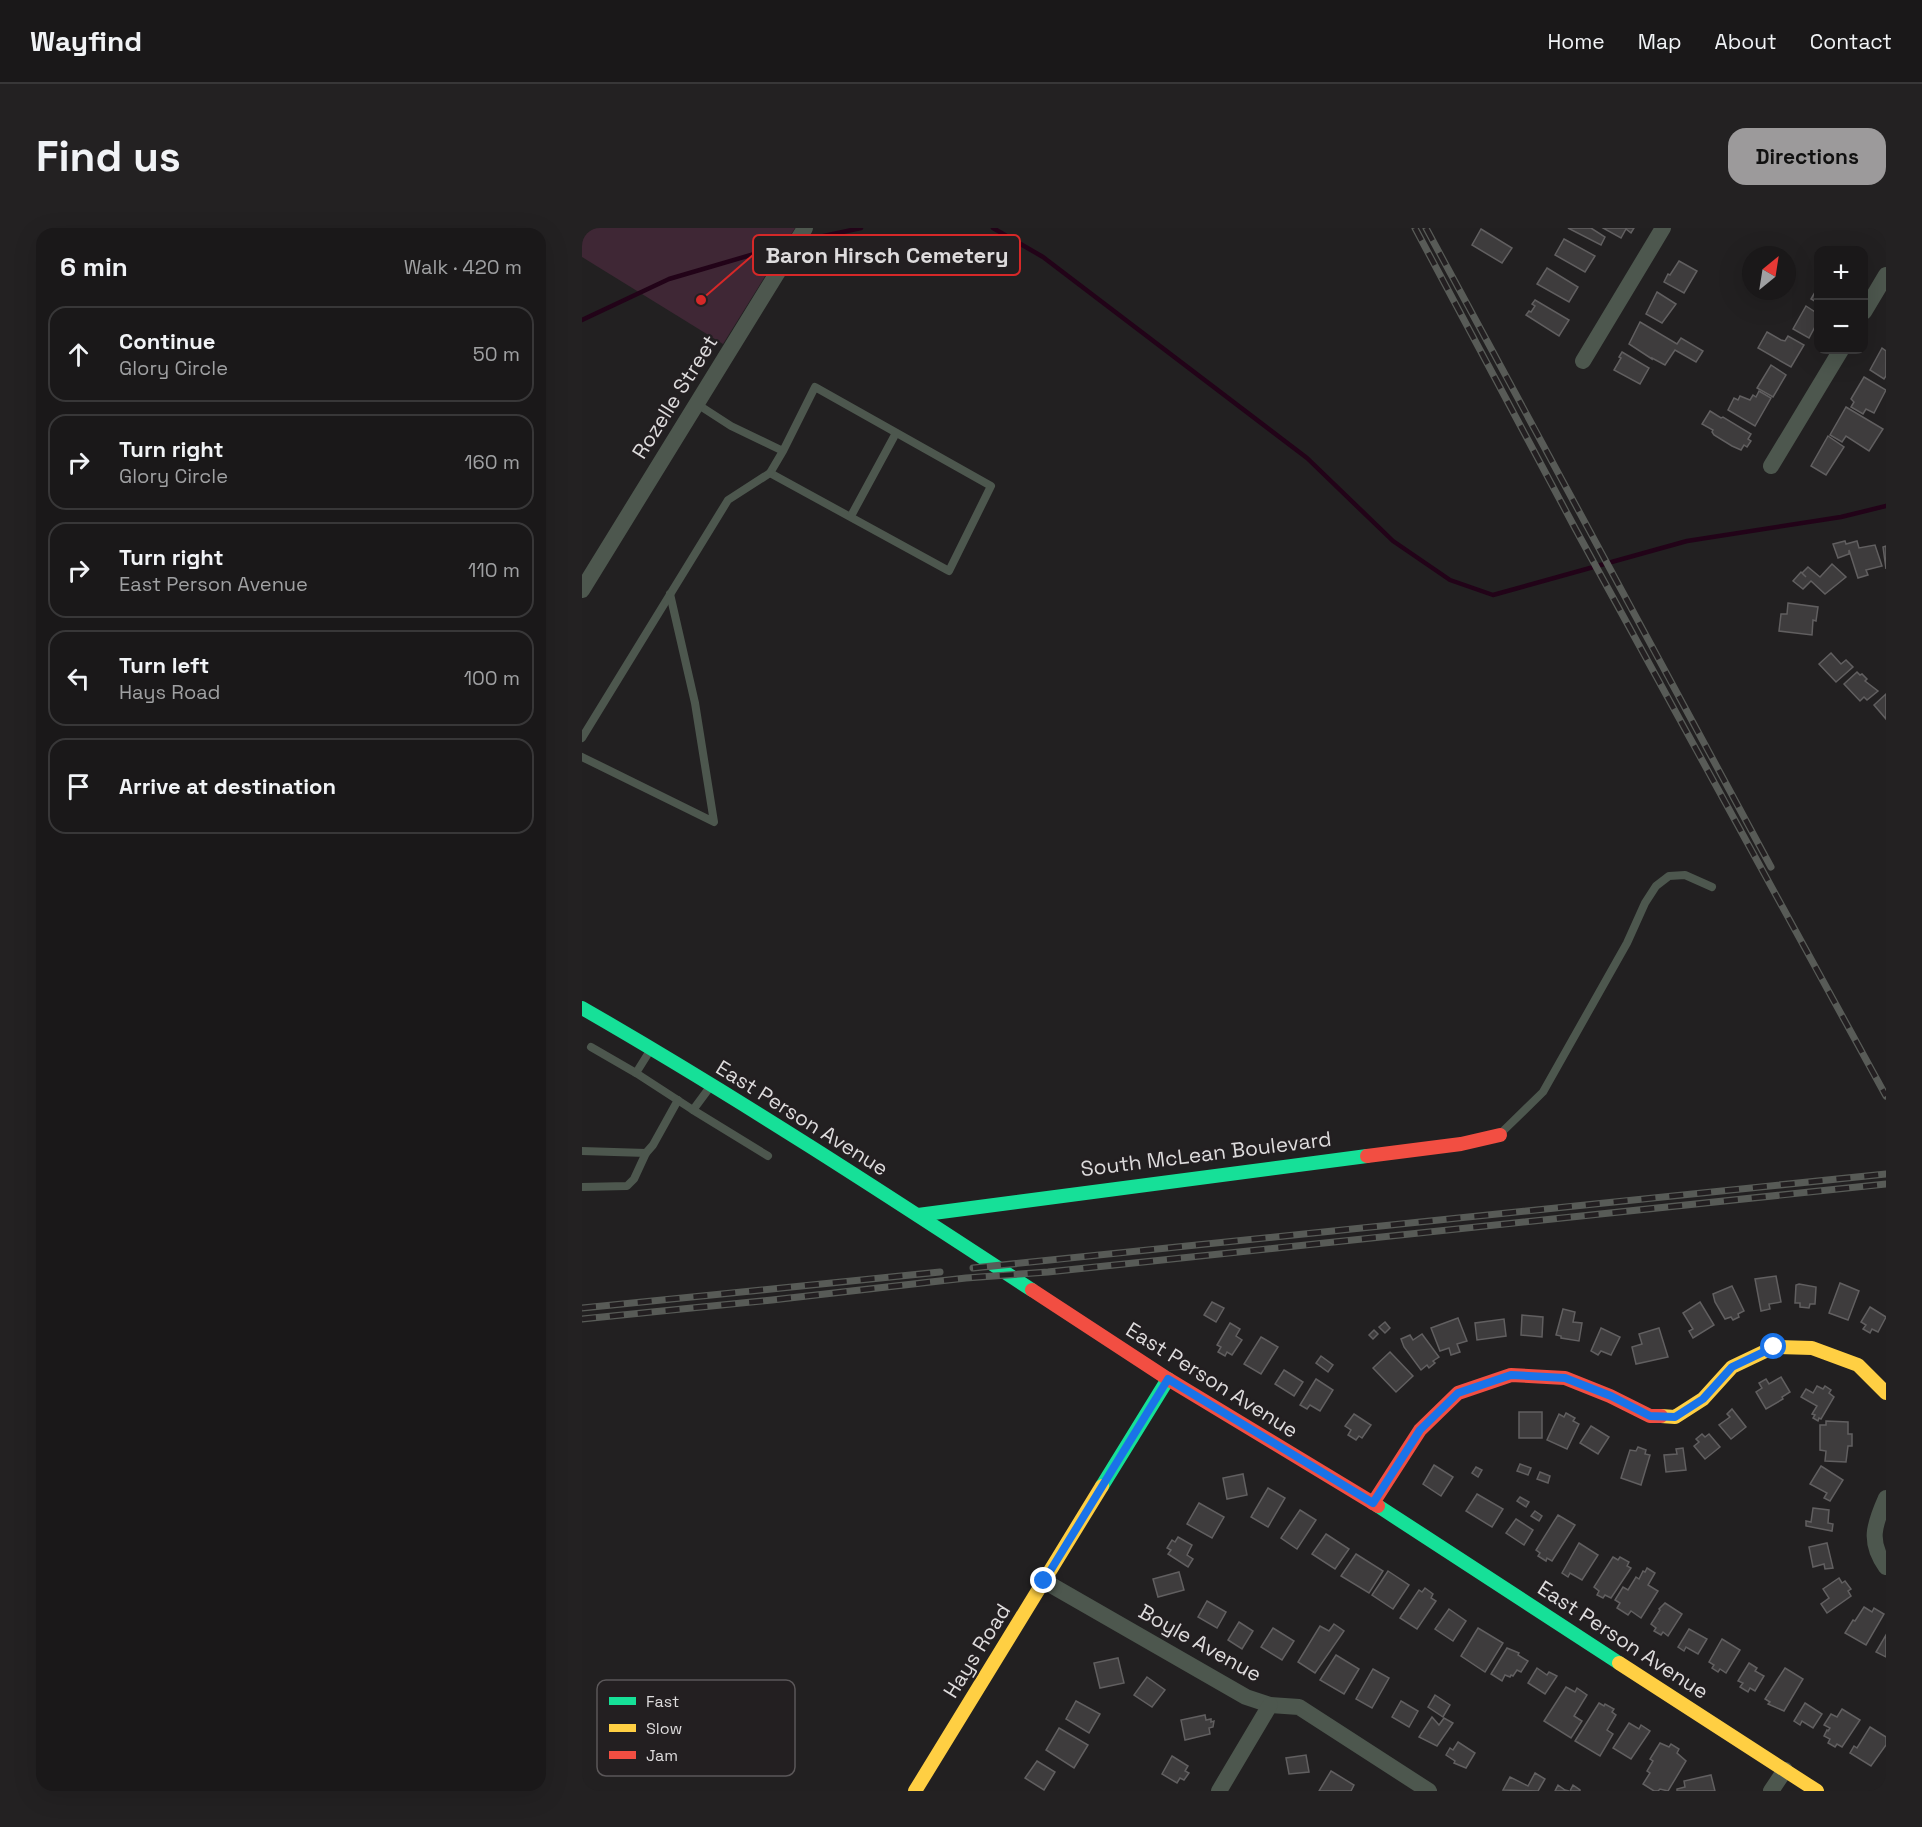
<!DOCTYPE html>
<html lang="en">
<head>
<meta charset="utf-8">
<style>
	:root { --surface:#1a1819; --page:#232122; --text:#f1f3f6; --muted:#9fa0a2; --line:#383738; --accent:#9c9a9b }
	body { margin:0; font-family:"Space Grotesk",sans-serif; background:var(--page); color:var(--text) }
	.controls { position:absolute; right:18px; top:18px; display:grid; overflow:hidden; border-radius:12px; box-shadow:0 6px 24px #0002 }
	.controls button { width:54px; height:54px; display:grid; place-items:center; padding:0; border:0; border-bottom:2px solid var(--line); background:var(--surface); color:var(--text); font:30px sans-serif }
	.compass { position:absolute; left:1160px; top:18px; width:54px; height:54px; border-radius:50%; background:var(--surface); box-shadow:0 6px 24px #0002; rotate:30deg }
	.stop { position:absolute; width:18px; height:18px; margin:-14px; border:4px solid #1a73e8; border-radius:50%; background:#fff }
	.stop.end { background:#1a73e8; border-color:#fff; box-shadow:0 2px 6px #0008 }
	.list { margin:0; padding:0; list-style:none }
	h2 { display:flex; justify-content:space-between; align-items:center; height:78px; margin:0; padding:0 24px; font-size:26px }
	h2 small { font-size:20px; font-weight:400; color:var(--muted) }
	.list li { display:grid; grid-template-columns:39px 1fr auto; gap:18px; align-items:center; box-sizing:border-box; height:96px; margin:0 12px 12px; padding:0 12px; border:2px solid var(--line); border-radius:18px }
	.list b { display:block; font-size:22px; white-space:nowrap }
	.list p { margin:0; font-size:20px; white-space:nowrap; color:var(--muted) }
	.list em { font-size:20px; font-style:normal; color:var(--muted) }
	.icon { flex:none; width:33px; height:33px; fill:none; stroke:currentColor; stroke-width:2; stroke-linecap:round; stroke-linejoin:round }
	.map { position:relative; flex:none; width:1304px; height:1563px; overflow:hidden; border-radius:18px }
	header { display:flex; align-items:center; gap:36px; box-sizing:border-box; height:84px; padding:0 30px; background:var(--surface); border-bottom:2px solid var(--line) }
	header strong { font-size:28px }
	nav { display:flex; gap:33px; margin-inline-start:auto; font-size:21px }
	.intro { display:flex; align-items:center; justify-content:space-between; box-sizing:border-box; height:144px; padding:0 36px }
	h1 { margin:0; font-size:42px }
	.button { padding:15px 27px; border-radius:18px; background:var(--accent); color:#111; font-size:21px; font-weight:700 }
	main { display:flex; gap:36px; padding:0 36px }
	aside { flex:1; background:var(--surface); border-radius:18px; box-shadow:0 6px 24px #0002 }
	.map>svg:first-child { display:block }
	.green { fill:#3f2735 }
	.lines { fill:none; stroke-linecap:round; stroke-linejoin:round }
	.stream { stroke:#220318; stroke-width:4.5 }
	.building { fill:#3e3c3d; stroke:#615f60; stroke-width:1.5 }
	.lane { stroke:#4d574e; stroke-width:8 }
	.street { stroke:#4d574e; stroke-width:16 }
	.fast { stroke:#16e098; stroke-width:14 }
	.slow { stroke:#ffcf43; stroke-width:14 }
	.jam { stroke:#f24e42; stroke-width:14 }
	.rail-casing { stroke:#585b57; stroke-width:7 }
	.rail { stroke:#231f21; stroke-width:4.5; stroke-dasharray:14; stroke-linecap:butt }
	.route { stroke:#1a73e8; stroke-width:8 }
	.labels { text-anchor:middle; stroke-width:4.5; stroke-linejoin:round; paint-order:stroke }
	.street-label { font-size:21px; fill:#dddbdc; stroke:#231f21 }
	.key { fill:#231f21; stroke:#5b5759; stroke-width:1.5 }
	.key-label { font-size:16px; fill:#dddbdc }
	.leader { fill:none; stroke:#d62828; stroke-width:2 }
	.callout-dot { fill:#d62828; stroke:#231f21; stroke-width:2 }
	.callout { fill:#231f21; stroke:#d62828; stroke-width:2 }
	.callout-label { font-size:22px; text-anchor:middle; font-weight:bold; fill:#dddbdc }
</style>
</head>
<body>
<header>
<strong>Wayfind</strong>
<nav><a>Home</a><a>Map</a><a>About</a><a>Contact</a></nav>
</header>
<div class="intro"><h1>Find us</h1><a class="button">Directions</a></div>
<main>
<aside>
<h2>6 min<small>Walk · 420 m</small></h2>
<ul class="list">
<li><svg class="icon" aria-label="ahead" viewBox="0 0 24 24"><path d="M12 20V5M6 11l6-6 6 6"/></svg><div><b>Continue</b><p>Glory Circle</p></div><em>50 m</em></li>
<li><svg class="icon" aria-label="right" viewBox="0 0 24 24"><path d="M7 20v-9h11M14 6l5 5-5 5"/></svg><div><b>Turn right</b><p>Glory Circle</p></div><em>160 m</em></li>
<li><svg class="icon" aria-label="right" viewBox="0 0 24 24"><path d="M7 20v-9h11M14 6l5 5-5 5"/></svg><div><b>Turn right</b><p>East Person Avenue</p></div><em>110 m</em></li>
<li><svg class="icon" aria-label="left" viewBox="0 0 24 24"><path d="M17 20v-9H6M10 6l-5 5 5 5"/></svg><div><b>Turn left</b><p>Hays Road</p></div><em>100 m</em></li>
<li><svg class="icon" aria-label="arrive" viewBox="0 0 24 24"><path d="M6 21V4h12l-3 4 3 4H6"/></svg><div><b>Arrive at destination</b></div></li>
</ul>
</aside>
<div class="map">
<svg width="1304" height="1563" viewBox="0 0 1304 1563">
	<rect width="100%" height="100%" fill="#222021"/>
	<polygon class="green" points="0,0 213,0 141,116 0,29"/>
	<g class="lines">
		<g class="stream">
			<polyline points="411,0 461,29 725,230 811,313 868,352 911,367 1105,313 1259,289 1304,278"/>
			<polyline points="237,9 279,0"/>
			<polyline points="0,92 87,51 196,19"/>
		</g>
	</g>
	<g class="building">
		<polygon points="986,0 1009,0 1023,9 1019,17"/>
		<polygon points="1021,0 1052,0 1049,5 1044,1 1039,10"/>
		<polygon points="899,1 930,20 920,35 890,17"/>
		<polygon points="982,11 1013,28 1003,44 973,27"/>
		<polygon points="1097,33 1115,43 1102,65 1082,54 1086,46 1088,47"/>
		<polygon points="965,40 996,59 987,74 955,56"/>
		<polygon points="1236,59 1236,75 1229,71"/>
		<polygon points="1075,64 1094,76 1080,95 1064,86"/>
		<polygon points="953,72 987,92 977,108 944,87 947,83 949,84 953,78 950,76"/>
		<polygon points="1224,78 1236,86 1236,93 1227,110 1211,101"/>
		<polygon points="1058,94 1095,116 1099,110 1121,123 1114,134 1093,122 1083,137 1070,130 1070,131 1047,116"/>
		<polygon points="1185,104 1199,112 1203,113 1206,108 1222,117 1209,139 1176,120"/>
		<polygon points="1300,120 1304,123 1304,148 1302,151 1288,142"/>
		<polygon points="1040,124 1067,140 1058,156 1032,142 1039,130 1037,129"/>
		<polygon points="1189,137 1204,147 1191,169 1175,160"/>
		<polygon points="1282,149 1304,162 1292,185 1284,181 1281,186 1269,179 1272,174 1269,171"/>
		<polygon points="1177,163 1189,170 1173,198 1146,182 1152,170 1156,172 1158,168 1168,172 1171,167 1174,169"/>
		<polygon points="1264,179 1301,201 1287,223 1264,208 1260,214 1248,207"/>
		<polygon points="1128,183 1139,190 1141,189 1169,206 1166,211 1169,213 1165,219 1162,217 1159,222 1150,218 1132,207 1130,204 1131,202 1120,196"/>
		<polygon points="1246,208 1262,219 1244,247 1229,238"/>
		<polygon points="1263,313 1264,316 1275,313 1277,320 1293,317 1300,338 1284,342 1286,347 1276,350 1267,322 1267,326 1256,330 1251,316"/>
		<polygon points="1304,318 1304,341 1301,319"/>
		<polygon points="1250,336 1264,349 1243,366 1229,353 1221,361 1211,353 1219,344 1224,349 1220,345 1226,339 1238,349"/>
		<polygon points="1206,375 1236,379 1234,393 1231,392 1230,407 1197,403 1199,386 1205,386"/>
		<polygon points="1249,425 1259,436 1264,432 1271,439 1254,454 1237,436"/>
		<polygon points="1275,444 1278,447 1280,446 1285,451 1283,453 1296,463 1285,472 1282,469 1278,473 1262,456"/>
		<polygon points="1304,466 1304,491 1292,477"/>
		<polygon points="1194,1048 1199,1074 1187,1076 1188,1081 1179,1083 1173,1051"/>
		<polygon points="1258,1055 1277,1063 1266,1092 1247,1085"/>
		<polygon points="1217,1056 1234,1059 1233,1076 1228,1076 1227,1080 1218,1079 1218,1075 1213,1075 1214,1057"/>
		<polygon points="1150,1058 1162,1083 1156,1086 1157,1089 1151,1092 1149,1089 1143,1091 1133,1074 1131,1066"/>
		<polygon points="630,1074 642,1080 634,1094 622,1087"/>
		<polygon points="1118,1074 1132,1097 1111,1110 1107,1103 1111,1101 1101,1085"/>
		<polygon points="1288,1079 1304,1089 1296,1104 1290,1101 1288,1105 1281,1101 1284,1097 1279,1094"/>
		<polygon points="981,1081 993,1084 991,1094 1000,1095 997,1113 979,1110 979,1108 974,1107"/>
		<polygon points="940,1087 961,1089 960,1109 939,1107"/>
		<polygon points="876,1090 885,1113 875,1116 878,1124 869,1127 867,1120 858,1123 849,1100"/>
		<polygon points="922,1091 924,1108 895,1112 893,1095"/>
		<polygon points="803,1094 808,1100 803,1105 797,1099"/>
		<polygon points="648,1095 658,1101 654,1108 660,1112 650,1127 645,1124 643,1128 636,1124 639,1119 635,1117"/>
		<polygon points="1019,1100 1038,1109 1029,1127 1019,1123 1016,1127 1009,1123"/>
		<polygon points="1077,1100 1086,1129 1054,1136 1050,1119 1060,1116 1057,1106"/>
		<polygon points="792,1102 796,1106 791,1111 787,1107"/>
		<polygon points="840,1106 857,1129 851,1133 853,1135 847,1140 845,1137 839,1142 822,1119 819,1111 828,1107 831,1112"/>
		<polygon points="679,1109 696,1119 679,1146 662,1136"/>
		<polygon points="808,1124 831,1148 814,1164 791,1140"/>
		<polygon points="739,1128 751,1137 746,1144 734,1135"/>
		<polygon points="702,1142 721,1154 712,1168 693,1156"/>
		<polygon points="1199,1149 1208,1164 1200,1169 1201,1171 1184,1181 1174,1164 1180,1160 1177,1155 1184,1151 1187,1156"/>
		<polygon points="734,1151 751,1162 738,1183 728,1177 725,1181 718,1177"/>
		<polygon points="1235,1158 1241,1161 1243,1158 1249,1162 1247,1165 1252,1169 1239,1191 1237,1190 1236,1193 1231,1190 1233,1187 1230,1186 1235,1178 1219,1169 1224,1161 1231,1165"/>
		<polygon points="1150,1181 1164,1199 1149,1211 1137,1197 1148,1189 1145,1186"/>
		<rect x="937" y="1184" width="23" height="26"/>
		<polygon points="984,1185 993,1190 991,1193 997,1196 985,1221 965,1212 977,1186 982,1189"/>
		<polygon points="772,1186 789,1197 780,1210 777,1208 774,1212 766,1207 769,1202 763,1198"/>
		<polygon points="1244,1193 1266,1194 1266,1206 1270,1206 1270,1218 1266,1218 1264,1234 1243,1233 1244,1223 1238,1222 1238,1197 1244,1197"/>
		<polygon points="1009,1198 1027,1209 1016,1226 998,1215"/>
		<polygon points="1120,1206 1123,1209 1127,1206 1138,1219 1123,1231 1112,1218 1117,1214 1114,1211"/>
		<polygon points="1056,1219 1064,1222 1063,1226 1068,1227 1059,1257 1039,1250 1048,1222 1054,1223"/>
		<polygon points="1101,1220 1104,1242 1084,1244 1082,1227 1095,1226 1094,1221"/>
		<polygon points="938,1236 949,1240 946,1247 935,1243"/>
		<polygon points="852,1237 871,1249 859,1268 841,1256"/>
		<polygon points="1239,1238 1261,1252 1248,1273 1242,1270 1245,1265 1228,1256"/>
		<polygon points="894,1239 900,1242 896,1249 890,1245"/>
		<polygon points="958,1244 968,1248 966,1255 955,1251"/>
		<polygon points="661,1246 665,1267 645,1271 641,1250"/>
		<polygon points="686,1260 703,1270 686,1299 669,1289"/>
		<polygon points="895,1266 921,1281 910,1299 884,1283"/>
		<polygon points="938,1269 947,1274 944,1279 935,1273"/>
		<polygon points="617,1275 642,1289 630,1310 605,1296"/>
		<polygon points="1231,1280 1247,1282 1246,1295 1251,1296 1250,1303 1224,1298 1224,1293 1229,1294"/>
		<polygon points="718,1282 734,1292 715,1321 699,1310"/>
		<polygon points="953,1283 960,1288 957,1293 949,1288"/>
		<polygon points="976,1287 993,1297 970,1333 965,1330 964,1333 956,1328 958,1325 954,1322"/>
		<polygon points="934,1291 951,1302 942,1317 924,1305"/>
		<polygon points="744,1306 767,1321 753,1341 730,1326"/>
		<polygon points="596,1309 610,1317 605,1327 611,1331 606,1339 586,1326 589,1322 585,1320 590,1312 593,1314"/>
		<polygon points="997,1315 1016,1327 1000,1352 988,1345 986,1349 980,1345"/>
		<polygon points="1245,1315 1251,1340 1243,1341 1242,1336 1231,1339 1227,1319"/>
		<polygon points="774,1326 801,1343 787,1365 759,1348"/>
		<polygon points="1031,1329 1036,1332 1038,1329 1047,1334 1045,1338 1049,1340 1029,1370 1023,1367 1021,1370 1015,1367 1017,1363 1012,1359"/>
		<polygon points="1065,1340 1073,1345 1066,1357 1076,1363 1059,1390 1049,1383 1046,1387 1035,1380 1038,1375 1033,1372 1041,1359 1046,1362 1054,1349 1057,1351 1061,1343 1063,1344"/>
		<polygon points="806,1343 827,1357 811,1381 790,1367"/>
		<polygon points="597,1344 602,1362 576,1369 571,1351"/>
		<polygon points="1257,1350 1260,1355 1263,1353 1269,1361 1266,1363 1269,1368 1245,1385 1239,1376 1247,1370 1241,1361"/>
		<polygon points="843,1360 851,1366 849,1370 854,1373 835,1401 818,1390 837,1362 840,1364"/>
		<polygon points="625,1373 644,1384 635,1400 616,1389"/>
		<polygon points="1083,1375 1100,1386 1086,1408 1081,1404 1079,1407 1072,1403 1074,1400 1069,1396 1078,1382 1077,1381"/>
		<polygon points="1282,1379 1290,1384 1292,1380 1302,1386 1284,1417 1263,1405 1271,1392 1273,1393"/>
		<polygon points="867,1381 884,1393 871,1413 853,1401"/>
		<polygon points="657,1394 671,1403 660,1421 646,1412"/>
		<polygon points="752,1396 762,1403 733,1445 716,1434 738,1398 747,1403"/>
		<polygon points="691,1400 712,1413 700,1432 679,1419"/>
		<polygon points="896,1400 921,1415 903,1444 879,1428"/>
		<polygon points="1107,1401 1125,1411 1116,1426 1104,1419 1102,1423 1096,1419"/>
		<polygon points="1304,1407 1304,1429 1294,1424"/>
		<polygon points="1140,1411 1158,1422 1144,1445 1138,1441 1136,1444 1130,1440 1132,1437 1127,1434"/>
		<polygon points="925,1420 937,1425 936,1427 946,1433 939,1444 935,1442 931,1448 929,1447 928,1449 923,1447 920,1453 909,1446"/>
		<polygon points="754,1427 777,1441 762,1466 738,1452"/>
		<polygon points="536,1430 542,1455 518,1460 512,1435"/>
		<polygon points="1167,1435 1175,1440 1173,1443 1182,1448 1173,1463 1168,1460 1166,1464 1158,1459 1161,1455 1156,1453"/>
		<polygon points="955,1440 965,1447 967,1444 975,1448 963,1466 946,1455"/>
		<polygon points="1203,1440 1221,1451 1202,1483 1186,1476 1188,1474 1183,1471"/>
		<polygon points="791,1441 807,1450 790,1480 774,1471"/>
		<polygon points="565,1449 583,1462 570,1479 552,1467"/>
		<polygon points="984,1459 993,1464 995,1460 1005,1467 992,1488 1000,1493 989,1510 962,1493"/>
		<polygon points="853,1467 868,1477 861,1489 846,1479"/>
		<polygon points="494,1473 518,1486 507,1505 484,1491"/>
		<polygon points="819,1473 836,1483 827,1499 810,1489"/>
		<polygon points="1017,1475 1022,1478 1023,1476 1032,1481 1030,1484 1034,1487 1025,1502 1031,1506 1018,1528 993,1513"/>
		<polygon points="1223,1475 1240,1486 1231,1500 1220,1493 1218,1497 1212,1493"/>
		<polygon points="1260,1481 1278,1492 1260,1519 1255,1516 1253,1519 1246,1515 1248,1511 1242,1508 1245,1502 1246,1503 1248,1500 1242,1497 1249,1486 1255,1489"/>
		<polygon points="623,1487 624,1492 629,1491 629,1494 632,1493 631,1499 627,1500 628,1506 603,1512 599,1492"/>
		<polygon points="850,1489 857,1497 862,1490 871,1495 855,1518 837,1509"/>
		<polygon points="1047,1495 1057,1501 1059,1497 1068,1503 1049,1531 1031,1520"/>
		<polygon points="1288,1499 1304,1509 1304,1517 1289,1538 1268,1525 1272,1518 1275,1520"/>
		<polygon points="477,1500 506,1517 492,1540 464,1522"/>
		<polygon points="876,1514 893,1525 884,1540 872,1535 873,1533 864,1527 868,1520 871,1522"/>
		<polygon points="1078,1515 1087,1519 1089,1516 1097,1521 1095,1525 1104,1533 1086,1563 1078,1561 1076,1563 1072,1563 1061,1556 1068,1545 1065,1543 1071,1533 1068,1531"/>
		<polygon points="724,1527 727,1544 707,1546 704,1530"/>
		<polygon points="590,1528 606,1538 603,1543 607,1545 602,1552 598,1550 595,1555 580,1546"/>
		<polygon points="455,1533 473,1544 462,1562 443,1550"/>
		<polygon points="749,1543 772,1557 769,1563 737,1563"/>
		<polygon points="953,1545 963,1551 956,1563 921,1562 928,1549 946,1558"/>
		<polygon points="1129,1547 1133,1563 1095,1563 1095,1561 1103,1559 1102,1553"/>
		<polygon points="976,1557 983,1562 987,1563 973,1563"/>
		<polygon points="991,1557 998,1562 998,1563 988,1563"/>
	</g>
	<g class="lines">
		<g class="lane">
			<polyline points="115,176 149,198 201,223 233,159 409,258 367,343 188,245 201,223"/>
			<polyline points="269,288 314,205"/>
			<polyline points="0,510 146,272 188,245"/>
			<polyline points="0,529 132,594 113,475 88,366"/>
			<polyline points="9,819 54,845"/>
			<polyline points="69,821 54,845 111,882 128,859"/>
			<polyline points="111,882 186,928"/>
			<polyline points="918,906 961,864 1045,715 1063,675 1074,658 1087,648 1103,647 1130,659"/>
			<polyline points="0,923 64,925 71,917 96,872"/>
			<polyline points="0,959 45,958 52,951 64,925"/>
		</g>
		<g class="street">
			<polyline points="1282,84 1304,47"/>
			<polyline points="1001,133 1081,0"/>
			<polyline points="1189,238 1259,122"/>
			<polyline points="0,362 223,0"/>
			<path d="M1304 1270C1292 1297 1286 1314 1304 1339"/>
			<polyline points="462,1353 664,1469 688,1477 717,1479 847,1563"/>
			<polyline points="637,1563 688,1477"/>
			<polyline points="1189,1563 1203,1542"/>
		</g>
		<g class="fast">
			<path d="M0 780C153 868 302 965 450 1062"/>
			<polyline points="336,987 785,928"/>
			<polyline points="520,1258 586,1151"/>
			<polyline points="796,1278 1037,1435"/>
		</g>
		<g class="slow">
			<polyline points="1079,1188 1093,1189 1121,1171 1150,1139 1192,1119 1230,1120 1276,1137 1304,1165"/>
			<polyline points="1037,1435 1235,1563"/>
			<polyline points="333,1563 520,1258"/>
		</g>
		<g class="jam">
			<polyline points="785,928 879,916 918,907"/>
			<polyline points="450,1062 586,1151 796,1278"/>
			<polyline points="791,1275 838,1202 876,1165 929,1147 983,1150 1028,1168 1068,1188 1079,1188"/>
		</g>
		<g class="rail-casing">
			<g id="rail">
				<polyline points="833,0 994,302 1304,868"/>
				<polyline points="844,0 1189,639"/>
				<polyline points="391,1040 1304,946"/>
				<polyline points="0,1080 358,1044"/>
				<polyline points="0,1091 190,1072 384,1050 466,1044 1304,956"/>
			</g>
		</g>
		<use href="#rail" class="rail"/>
	</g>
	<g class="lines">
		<polyline class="route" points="462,1353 586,1151 791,1275 838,1202 876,1165 929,1147 983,1150 1029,1168 1068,1188 1093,1189 1121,1171 1150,1139 1192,1119"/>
	</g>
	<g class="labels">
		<g class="street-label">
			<text transform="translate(93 169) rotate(-58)" y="7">Rozelle Street</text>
			<text transform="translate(220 890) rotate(32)" y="7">East Person Avenue</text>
			<text transform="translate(624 926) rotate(-7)" y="7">South McLean Boulevard</text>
			<text transform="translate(630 1152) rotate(32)" y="7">East Person Avenue</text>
			<text transform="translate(1041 1412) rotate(33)" y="7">East Person Avenue</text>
			<text transform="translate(618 1415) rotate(29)" y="7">Boyle Avenue</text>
			<text transform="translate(395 1423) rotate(-58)" y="7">Hays Road</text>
		</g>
	</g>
	<rect x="15" y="1452" width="198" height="96" rx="9" class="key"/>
	<rect x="27" y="1469" width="27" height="8" fill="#16e098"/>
	<rect x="27" y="1496" width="27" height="8" fill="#ffcf43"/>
	<rect x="27" y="1523" width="27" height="8" fill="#f24e42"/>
	<g class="key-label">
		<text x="64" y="1479">Fast</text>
		<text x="64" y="1506">Slow</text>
		<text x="64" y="1533">Jam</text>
	</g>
	<path class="leader" d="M119 72L171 27"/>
	<circle class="callout-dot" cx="119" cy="72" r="6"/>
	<rect class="callout" x="171" y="7" width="267" height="40" rx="6"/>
	<g class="callout-label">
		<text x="305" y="35">Baron Hirsch Cemetery</text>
	</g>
</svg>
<div class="controls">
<button>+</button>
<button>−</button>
</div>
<svg class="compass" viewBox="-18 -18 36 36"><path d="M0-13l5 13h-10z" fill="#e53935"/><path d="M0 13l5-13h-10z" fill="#9fa0a2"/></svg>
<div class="stop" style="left:1192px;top:1119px"></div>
<div class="stop end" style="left:462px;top:1353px"></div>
</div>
</main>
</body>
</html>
